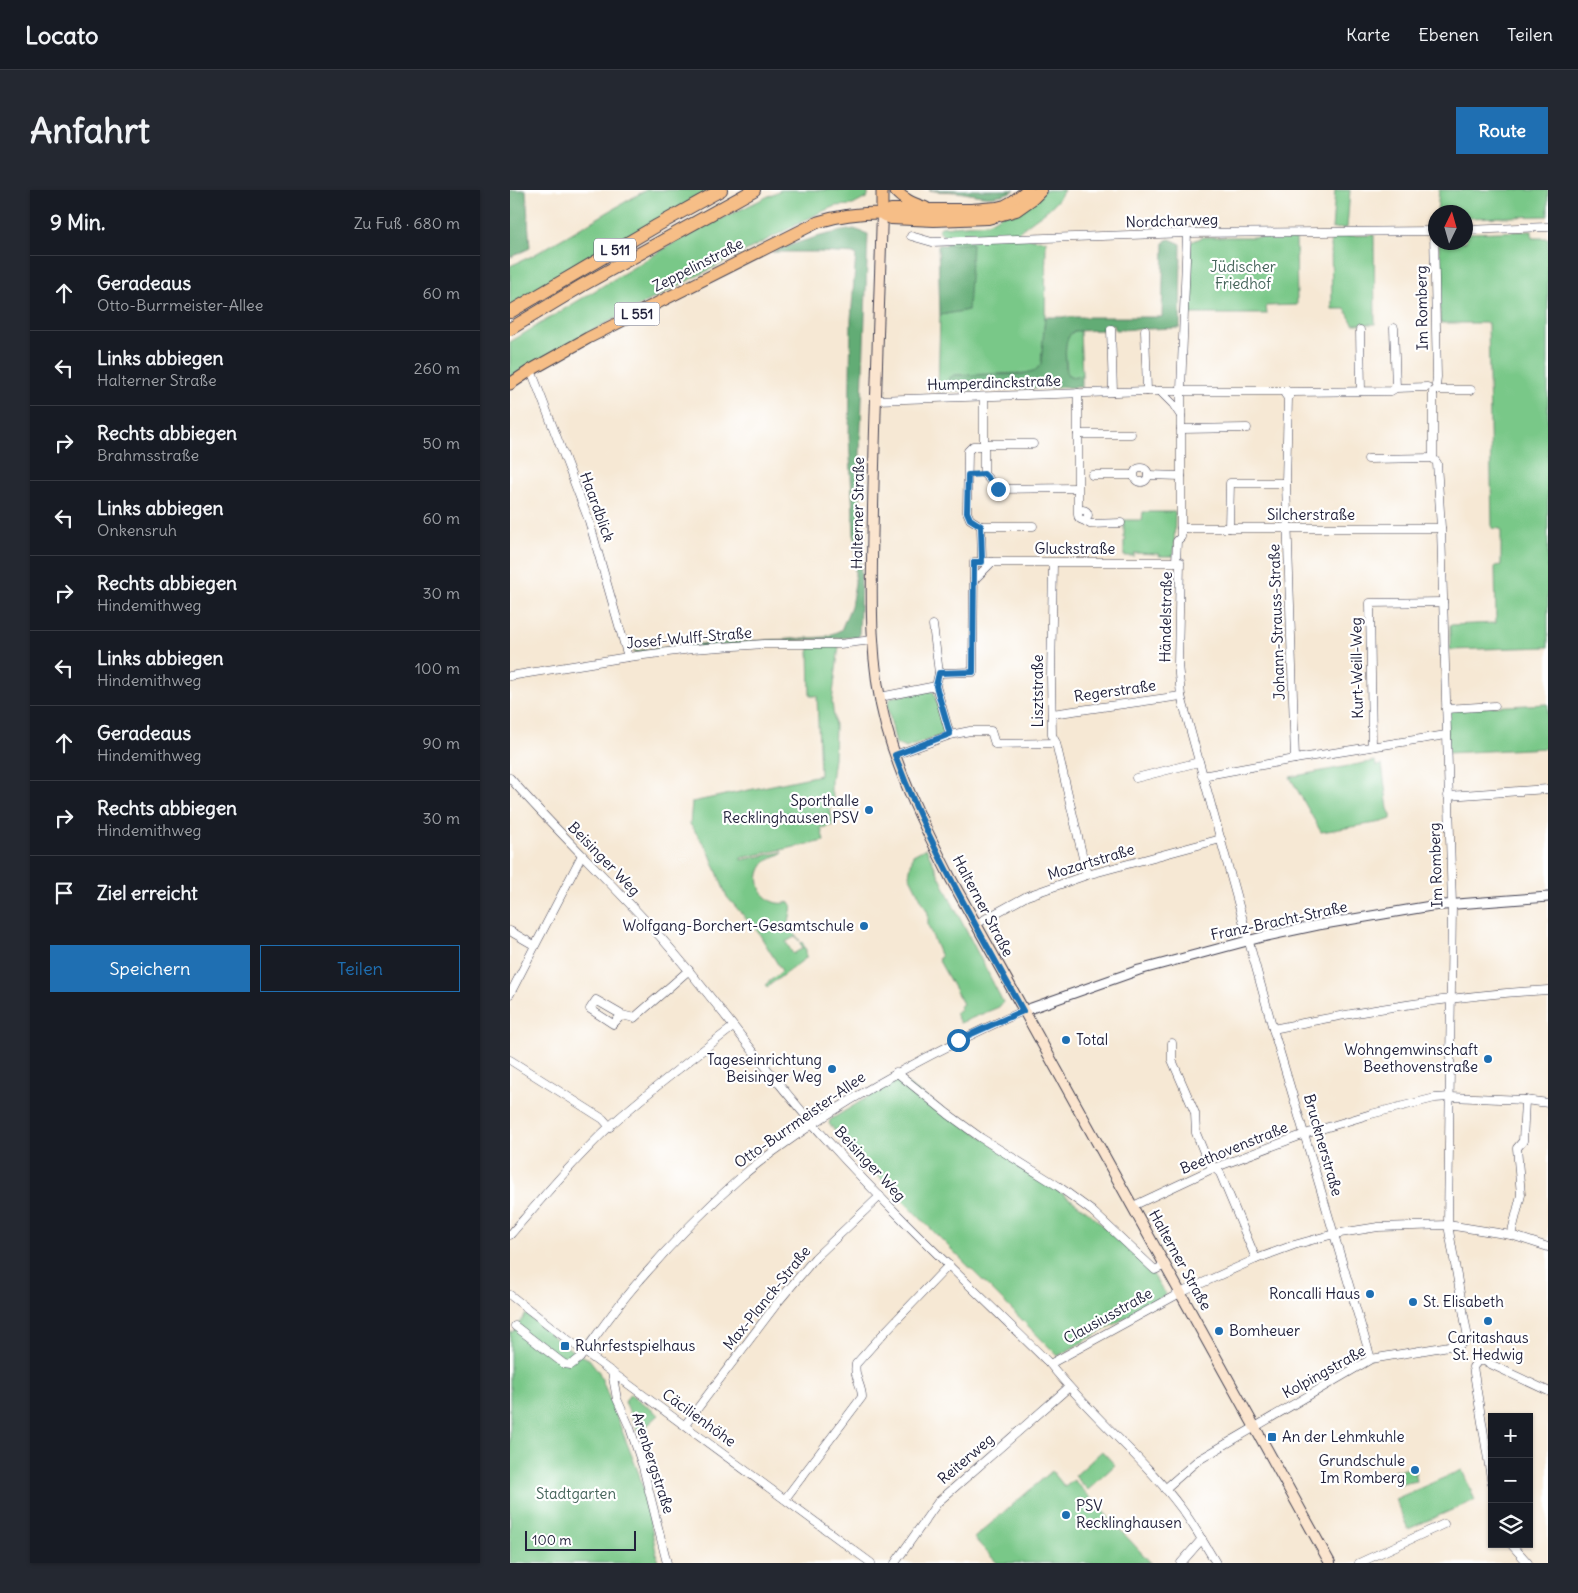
<!DOCTYPE html>
<html lang="de">
<head>
<meta charset="utf-8">
<style>
	:root { --surface:#171b24; --page:#242831; --text:#f1f3f6; --muted:#9ea1a6; --line:#363941; --accent:#1f6fb2 }
	body { margin:0; font-family:Delius,sans-serif; background:var(--page); color:var(--text) }
	.controls { position:absolute; right:15px; bottom:15px; display:grid; overflow:hidden; border-radius:0px; box-shadow:0 1px 4px #0004 }
	.controls button { width:45px; height:45px; display:grid; place-items:center; padding:0; border:0; border-bottom:1px solid var(--line); background:var(--surface); color:var(--text); font:25px sans-serif }
	.compass { position:absolute; left:918px; top:15px; width:45px; height:45px; border-radius:50%; background:var(--surface); box-shadow:0 1px 4px #0004; rotate:5deg }
	.scale { position:absolute; left:15px; bottom:12px; width:111px; box-sizing:border-box; padding-left:5px; border:2px solid #22223b; border-top:0; font-size:14px; line-height:18px; white-space:nowrap; color:#22223b; -webkit-text-stroke:4px #fff; paint-order:stroke }
	.stop { position:absolute; width:15px; height:15px; margin:-11px; border:4px solid #1f6fb2; border-radius:50%; background:#fff }
	.stop.end { background:#1f6fb2; border-color:#fff; box-shadow:0 1px 5px #0008 }
	.list { margin:0; padding:0; list-style:none }
	h2 { display:flex; justify-content:space-between; align-items:center; height:65px; margin:0; padding:0 20px; font-size:21px }
	h2 small { font-size:16px; font-weight:400; color:var(--muted) }
	.list li { display:grid; grid-template-columns:32px 1fr auto; gap:15px; align-items:center; box-sizing:border-box; height:75px; padding:0 20px; border-top:1px solid var(--line) }
	.list b { display:block; font-size:19px; white-space:nowrap }
	.list p { margin:0; font-size:16px; white-space:nowrap; color:var(--muted) }
	.list em { font-size:16px; font-style:normal; color:var(--muted) }
	.actions { display:flex; gap:10px; padding:15px 20px }
	.actions a { flex:1; padding:11px 0; border:1px solid var(--accent); border-radius:0px; text-align:center; font-size:18px; color:var(--accent) }
	.actions .main { background:var(--accent); color:#fff }
	.icon { flex:none; width:28px; height:28px; fill:none; stroke:currentColor; stroke-width:2; stroke-linecap:round; stroke-linejoin:round }
	.map { position:relative; flex:none; width:1038px; height:1373px; overflow:hidden; border-radius:0px }
	header { display:flex; align-items:center; gap:30px; box-sizing:border-box; height:70px; padding:0 25px; background:var(--surface); border-bottom:1px solid var(--line) }
	header strong { font-size:24px }
	nav { display:flex; gap:28px; margin-inline-start:auto; font-size:18px }
	.intro { display:flex; align-items:center; justify-content:space-between; box-sizing:border-box; height:120px; padding:0 30px }
	h1 { margin:0; font-size:35px }
	.button { padding:12px 22px; border-radius:0px; background:var(--accent); color:#fff; font-size:18px; font-weight:700 }
	main { display:flex; gap:30px; padding:0 30px }
	aside { flex:1; background:var(--surface); border-radius:0px; box-shadow:0 1px 4px #0004 }
	.map>svg:first-child { display:block }
	.green { fill:#79c888; stroke:#4e7562 }
	.forest { fill:#62ac74; stroke:#426758 }
	.lines { fill:none; stroke-linecap:round; stroke-linejoin:round }
	.minor-casing { stroke:#424052; stroke-width:9 }
	.tertiary-casing { stroke:#424052; stroke-width:11 }
	.secondary-casing { stroke:#424052; stroke-width:12 }
	.primary-casing { stroke:#424052; stroke-width:13 }
	.trunk-casing { stroke:#424052; stroke-width:14 }
	.minor { stroke:#fff; stroke-width:8 }
	.tertiary { stroke:#fff; stroke-width:9 }
	.secondary { stroke:#fbe5cf; stroke-width:10 }
	.primary { stroke:#f6be87; stroke-width:11 }
	.trunk { stroke:#f6be87; stroke-width:12 }
	.route { stroke:#1f6fb2; stroke-width:6 }
	.poi-dot { fill:#1f6fb2; stroke:#fff; stroke-width:2 }
	.labels { text-anchor:middle; stroke-width:4.5; stroke-linejoin:round; paint-order:stroke }
	.shield { fill:#fff; stroke:#646476; stroke-width:1 }
	.shield-label { font-size:14px; font-weight:bold; fill:#22223b }
	.street-label { font-size:15px; fill:#22223b; stroke:#fff }
	.park-label { font-size:15px; fill:#45645a; stroke:#fff }
	.poi-label { font-size:15px; fill:#22223b; stroke:#fff; text-anchor:end }
</style>
</head>
<body>
<header>
<strong>Locato</strong>
<nav><a>Karte</a><a>Ebenen</a><a>Teilen</a></nav>
</header>
<div class="intro"><h1>Anfahrt</h1><a class="button">Route</a></div>
<main>
<aside>
<h2>9 Min.<small>Zu Fuß · 680 m</small></h2>
<ul class="list">
<li><svg class="icon" aria-label="ahead" viewBox="0 0 24 24"><path d="M12 20V5M6 11l6-6 6 6"/></svg><div><b>Geradeaus</b><p>Otto-Burrmeister-Allee</p></div><em>60 m</em></li>
<li><svg class="icon" aria-label="left" viewBox="0 0 24 24"><path d="M17 20v-9H6M10 6l-5 5 5 5"/></svg><div><b>Links abbiegen</b><p>Halterner Straße</p></div><em>260 m</em></li>
<li><svg class="icon" aria-label="right" viewBox="0 0 24 24"><path d="M7 20v-9h11M14 6l5 5-5 5"/></svg><div><b>Rechts abbiegen</b><p>Brahmsstraße</p></div><em>50 m</em></li>
<li><svg class="icon" aria-label="left" viewBox="0 0 24 24"><path d="M17 20v-9H6M10 6l-5 5 5 5"/></svg><div><b>Links abbiegen</b><p>Onkensruh</p></div><em>60 m</em></li>
<li><svg class="icon" aria-label="right" viewBox="0 0 24 24"><path d="M7 20v-9h11M14 6l5 5-5 5"/></svg><div><b>Rechts abbiegen</b><p>Hindemithweg</p></div><em>30 m</em></li>
<li><svg class="icon" aria-label="left" viewBox="0 0 24 24"><path d="M17 20v-9H6M10 6l-5 5 5 5"/></svg><div><b>Links abbiegen</b><p>Hindemithweg</p></div><em>100 m</em></li>
<li><svg class="icon" aria-label="ahead" viewBox="0 0 24 24"><path d="M12 20V5M6 11l6-6 6 6"/></svg><div><b>Geradeaus</b><p>Hindemithweg</p></div><em>90 m</em></li>
<li><svg class="icon" aria-label="right" viewBox="0 0 24 24"><path d="M7 20v-9h11M14 6l5 5-5 5"/></svg><div><b>Rechts abbiegen</b><p>Hindemithweg</p></div><em>30 m</em></li>
<li><svg class="icon" aria-label="arrive" viewBox="0 0 24 24"><path d="M6 21V4h12l-3 4 3 4H6"/></svg><div><b>Ziel erreicht</b></div></li>
</ul>
<div class="actions"><a class="main">Speichern</a><a>Teilen</a></div>
</aside>
<div class="map">
<svg width="1038" height="1373" viewBox="0 0 1038 1373">
	<rect width="100%" height="100%" fill="#fff"/>
	<filter id="ink" filterUnits="userSpaceOnUse"><feTurbulence type="fractalNoise" baseFrequency=".02" numOctaves="2"/><feDisplacementMap in="SourceGraphic" scale="10" xChannelSelector="R" yChannelSelector="G"/><feConvolveMatrix kernelMatrix="1 2 1 2 8 2 1 2 1" color-interpolation-filters="sRGB"/></filter>
	<filter id="wash" filterUnits="userSpaceOnUse"><feTurbulence type="fractalNoise" baseFrequency=".0096" numOctaves="4" result="noise"/><feDisplacementMap in="SourceGraphic" scale="20" xChannelSelector="R" yChannelSelector="G"/><feGaussianBlur stdDeviation="1.12" result="paint"/><feColorMatrix in="noise" values="0 0 0 0 0 0 0 0 0 0 0 0 0 0 0 0 0 1.4 0 .05"/><feComposite in="paint" operator="in"/></filter>
	<g filter="url(#wash)">
		<rect width="100%" height="100%" fill="#f6e8d4"/>
		<g class="green">
			<polygon points="136,0 200,0 0,118 0,76 22,66"/>
			<polygon points="271,0 358,0 358,7 343,15 325,16 309,23 77,143 0,188 0,152 172,48"/>
			<path d="M533 0H554C544 21 520 29 505 46L536 51 535 127 531 174 526 180 519 183 444 185 441 199 444 201H428L430 125 458 120 435 48 428 40 431 37 478 33Z"/>
			<polygon points="825,0 840,0 837,38 822,39"/>
			<polygon points="929,0 1038,0 1038,26 956,28 956,22 927,22"/>
			<polygon points="1022,41 1022,48 1038,48 1038,457 940,460 940,435 986,433 985,376 991,375 991,339 982,338 978,133 930,133 929,53 956,52 956,43"/>
			<polygon points="864,45 865,134 843,134 835,119 822,119 821,46"/>
			<polygon points="693,47 786,47 787,115 756,116 757,124 678,124 681,52"/>
			<path d="M568 140 570 141 572 185 563 187 558 185 557 181C556 168 551 144 568 140Z"/>
			<polygon points="633,322 665,322 664,366 649,366 649,364 624,363 624,366 614,366 614,351 616,350 616,348 614,348 614,330 632,330"/>
			<path d="M329 456 322 512 325 536 324 568 321 591V602L324 609 320 618 323 635 311 638 314 651 231 668V670L272 662V664C232 673 249 722 279 712L282 716 278 737 290 750 289 751 286 746 276 752 283 764 293 758 290 753 292 752 296 760V768L257 797 255 795 272 781 248 742 217 707 199 662 180 634 182 612 310 585 307 506H300L299 457Z"/>
			<polygon points="420,501 424,502 435,544 396,558 386,554 377,514 382,507"/>
			<polygon points="1038,514 1038,558 937,563 936,519"/>
			<polygon points="865,571 866,576 872,575 878,619 881,625 881,629 872,632 811,642 780,587"/>
			<polygon points="416,658 442,713 493,812 489,817 450,833 445,823 451,820 449,817 453,814 428,769 431,767 418,735 418,723 399,685 403,665"/>
			<polygon points="389,888 577,1021 639,1078 656,1105 548,1166 377,995 319,934 320,930"/>
			<polygon points="16,1124 41,1145 64,1162 79,1169 89,1182 129,1284 137,1314 148,1373 0,1373 0,1142 3,1142"/>
			<polygon points="120,1204 149,1225 129,1243 115,1212"/>
			<polygon points="592,1261 605,1275 578,1300 565,1286"/>
			<polygon points="904,1277 907,1291 887,1295 884,1281"/>
			<polygon points="952,1280 965,1310 898,1339 885,1309"/>
			<polygon points="542,1281 555,1297 564,1290 641,1373 487,1373 464,1348"/>
		</g>
		<g class="forest">
			<polygon points="0,0 16,0 20,58 1,67 0,64"/>
			<path d="M419 0H505C483 11 469 5 447 2 437 1 428 2 419 0Z"/>
			<path d="M344 39 358 44 350 265 351 392 349 447 253 452 127 463 123 461 189 454 315 447 331 440 341 416 345 393V364L339 246 341 129 346 64 308 62H262C291 51 313 44 344 39Z"/>
			<path d="M660 49 671 54 670 138 605 140 604 135H598V140L564 141C552 149 556 168 556 181L558 185 563 187 572 185V197L444 201 438 196V189L444 185 513 184 526 180 531 174 535 127H652L654 53 656 50Z"/>
			<polygon points="462,53 458,120 430,125 428,55"/>
		</g>
	</g>
	<g filter="url(#ink)">
		<g class="lines">
			<g class="minor-casing">
				<g id="minor">
					<polyline points="956,40 1038,37"/>
					<polyline points="924,41 927,187 926,195"/>
					<polyline points="677,43 671,200 671,347 667,351 666,372 670,372 668,474 671,506 763,839 861,1169"/>
					<polyline points="401,46 422,52 677,43 926,41"/>
					<polyline points="884,138 886,198"/>
					<polyline points="601,139 603,202"/>
					<polyline points="635,140 637,201"/>
					<polyline points="850,140 851,201"/>
					<polyline points="21,180 79,331 118,467"/>
					<polyline points="926,200 961,200"/>
					<polyline points="650,201 663,214 671,226"/>
					<polyline points="781,202 881,201 886,198 917,197"/>
					<polyline points="568,203 568,323"/>
					<polyline points="474,207 474,284 488,299 567,298"/>
					<polyline points="366,210 637,201 777,201"/>
					<polyline points="671,239 737,238"/>
					<polyline points="568,244 621,244"/>
					<polyline points="474,254 523,254"/>
					<polyline points="858,269 923,268"/>
					<circle cx="631" cy="285" r="7"/>
					<polyline points="582,285 623,285"/>
					<polyline points="638,285 671,286"/>
					<polyline points="776,293 785,569 936,545"/>
					<circle cx="573" cy="325" r="5"/>
					<polyline points="573,330 580,334 611,333"/>
					<polyline points="471,336 523,336"/>
					<polyline points="671,338 931,338"/>
					<polyline points="719,338 720,293 776,293 778,208 781,204 777,201 775,204 778,208"/>
					<polyline points="472,372 471,336 460,329 457,322 458,261 463,256 474,256"/>
					<polyline points="543,373 541,487 542,545 546,553 577,685"/>
					<polyline points="464,390 482,372"/>
					<polyline points="423,435 429,483 426,496"/>
					<polyline points="429,483 463,482 464,372 666,372"/>
					<polyline points="0,486 118,467 182,459 254,454 330,454 362,450"/>
					<polyline points="370,507 426,496 440,545"/>
					<polyline points="936,519 985,516"/>
					<polyline points="542,524 671,506"/>
					<polyline points="862,556 860,413 933,412"/>
					<polyline points="385,565 440,545 460,541 481,541 485,554 546,553"/>
					<polyline points="692,586 785,569"/>
					<path d="M0 588C46 641 98 689 146 742 206 809 256 883 316 949 387 1028 465 1100 540 1174 580 1225 632 1266 671 1318 684 1335 695 1355 706 1373"/>
					<polyline points="626,588 689,572"/>
					<polyline points="938,606 1038,599"/>
					<polyline points="466,734 517,706 577,685 711,649"/>
					<polyline points="0,741 24,755"/>
					<polyline points="0,804 72,665"/>
					<polyline points="112,825 103,834 80,819 86,810 112,825 124,828 179,780"/>
					<path d="M763 839C854 820 945 805 1038 800"/>
					<polyline points="662,853 662,870 685,923 686,943 698,972 710,983 746,1069"/>
					<polyline points="0,870 93,929 100,937"/>
					<polyline points="386,882 438,924 471,948 548,996 582,1021 645,1080 655,1075"/>
					<polyline points="623,1016 704,978 795,944 861,924 925,908 940,907 1015,910 1038,913"/>
					<path d="M0 1045C33 1007 65 969 101 935 140 900 181 869 223 837"/>
					<polyline points="1001,1045 1011,1005 1007,958 1013,951 1015,910"/>
					<polyline points="0,1105 57,1149 361,1373"/>
					<path d="M5 1136 54 1174 61 1175 70 1168C89 1142 108 1114 130 1090 161 1054 195 1019 231 987 249 971 271 956 291 942 363 893 434 856 513 821"/>
					<polyline points="540,1174 670,1103 746,1069 784,1055 824,1044 868,1037 938,1035 1001,1045 1038,1057"/>
					<polyline points="102,1182 107,1209 120,1238 133,1277 157,1373"/>
					<polyline points="175,1235 268,1112 305,1068 370,1006"/>
					<polyline points="982,1294 963,1177 968,1171 974,1171 1038,1201"/>
					<polyline points="655,1299 687,1271 861,1169 951,1154 958,1148 938,1035 942,715 931,338 927,273 923,268 923,202"/>
					<path d="M275 1309 352 1207C352 1195 343 1186 346 1174L373 1144 439 1075"/>
					<polyline points="1001,1354 1018,1373"/>
					<polyline points="385,1373 428,1312 558,1198"/>
					<polyline points="671,1373 692,1349"/>
					<polyline points="849,1373 934,1334"/>
				</g>
			</g>
			<g class="tertiary-casing">
				<polyline id="tertiary" points="513,821 629,780 752,747 808,735 921,716 1038,707"/>
			</g>
			<g class="secondary-casing">
				<path id="secondary" d="M372 23C369 121 365 220 363 318 362 391 357 465 376 536 391 590 416 640 441 689L820 1373"/>
			</g>
			<g class="primary-casing">
				<path id="primary" d="M0 194 21 180 78 148 308 32C330 25 349 23 372 23V0"/>
			</g>
			<g class="trunk-casing">
				<g id="trunk">
					<path d="M385 0C393 10 403 14 415 18"/>
					<polyline points="381,20 461,20 487,18 495,16 504,11 518,0"/>
					<polyline points="372,23 381,28 424,30 478,28 506,20 523,8 531,0"/>
					<polyline points="0,122 148,35 211,0"/>
					<polyline points="0,139 73,95 244,0"/>
				</g>
			</g>
			<use href="#minor" class="minor"/>
			<use href="#tertiary" class="tertiary"/>
			<use href="#secondary" class="secondary"/>
			<use href="#primary" class="primary"/>
			<use href="#trunk" class="trunk"/>
		</g>
	</g>
	<g class="lines" filter="url(#ink)">
		<path class="route" d="M448 850 513 821C467 737 418 655 385 565L440 544 426 496 429 483 463 482 464 372H472L471 336 460 329 457 322 458 285 474 284 488 299"/>
	</g>
	<g class="poi-dot">
		<circle cx="359" cy="620" r="5"/>
		<circle cx="354" cy="736" r="5"/>
		<circle cx="556" cy="850" r="5"/>
		<circle cx="978" cy="869" r="5"/>
		<circle cx="322" cy="879" r="5"/>
		<circle cx="860" cy="1104" r="5"/>
		<circle cx="903" cy="1112" r="5"/>
		<circle cx="978" cy="1131" r="5"/>
		<circle cx="709" cy="1141" r="5"/>
		<rect x="50" y="1151" width="10" height="10" rx="2.5"/>
		<rect x="757" y="1242" width="10" height="10" rx="2.5"/>
		<circle cx="905" cy="1280" r="5"/>
		<circle cx="556" cy="1325" r="5"/>
	</g>
	<g class="labels">
		<g class="shield">
			<rect x="84" y="48.5" width="42" height="23" rx="4"/>
			<rect x="104.5" y="112.5" width="45" height="23" rx="4"/>
		</g>
		<g class="shield-label">
			<text x="105" y="65">L 511</text>
			<text x="127" y="129">L 551</text>
		</g>
		<g class="street-label">
			<text transform="translate(662 31) rotate(-2)" y="5">Nordcharweg</text>
			<text transform="translate(188 75) rotate(-27)" y="5">Zeppelinstraße</text>
			<text transform="translate(912 118) rotate(-91)" y="5">Im Romberg</text>
			<text transform="translate(484 193) rotate(-2)" y="5">Humperdinckstraße</text>
			<text transform="translate(87 317) rotate(70)" y="5">Haardblick</text>
			<text transform="translate(348 323) rotate(-89)" y="5">Halterner Straße</text>
			<text x="801" y="330">Silcherstraße</text>
			<text x="565" y="364">Gluckstraße</text>
			<text transform="translate(656 427) rotate(-89)" y="5">Händelstraße</text>
			<text transform="translate(767 432) rotate(-92)" y="5">Johann-Strauss-Straße</text>
			<text transform="translate(179 448) rotate(-5)" y="5">Josef-Wulff-Straße</text>
			<text transform="translate(847 478) rotate(-91)" y="5">Kurt-Weill-Weg</text>
			<text transform="translate(528 501) rotate(-90)" y="5">Lisztstraße</text>
			<text transform="translate(605 501) rotate(-8)" y="5">Regerstraße</text>
			<text transform="translate(94 669) rotate(46)" y="5">Beisinger Weg</text>
			<text transform="translate(581 672) rotate(-17)" y="5">Mozartstraße</text>
			<text transform="translate(926 675) rotate(-92)" y="5">Im Romberg</text>
			<text transform="translate(473 716) rotate(62)" y="5">Halterner Straße</text>
			<text transform="translate(769 731) rotate(-12)" y="5">Franz-Bracht-Straße</text>
			<text transform="translate(290 930) rotate(-35)" y="5">Otto-Burrmeister-Allee</text>
			<text transform="translate(813 955) rotate(74)" y="5">Brucknerstraße</text>
			<text transform="translate(724 958) rotate(-22)" y="5">Beethovenstraße</text>
			<text transform="translate(360 974) rotate(47)" y="5">Beisinger Weg</text>
			<text transform="translate(670 1070) rotate(61)" y="5">Halterner Straße</text>
			<text transform="translate(257 1108) rotate(-51)" y="5">Max-Planck-Straße</text>
			<text transform="translate(598 1126) rotate(-29)" y="5">Clausiusstraße</text>
			<text transform="translate(814 1182) rotate(-29)" y="5">Kolpingstraße</text>
			<text transform="translate(189 1228) rotate(36)" y="5">Cäcilienhöhe</text>
			<text transform="translate(456 1269) rotate(-41)" y="5">Reiterweg</text>
			<text transform="translate(143 1273) rotate(72)" y="5">Arenbergstraße</text>
		</g>
		<g class="park-label">
			<text x="733" y="82">Jüdischer<tspan x="733" dy="17">Friedhof</tspan></text>
			<text x="66" y="1309">Stadtgarten</text>
		</g>
		<g class="poi-label">
			<text x="349" y="616">Sporthalle<tspan x="349" dy="17">Recklinghausen PSV</tspan></text>
			<text x="344" y="741">Wolfgang-Borchert-Gesamtschule</text>
			<text x="566" y="855" text-anchor="start">Total</text>
			<text x="968" y="865">Wohngemwinschaft<tspan x="968" dy="17">Beethovenstraße</tspan></text>
			<text x="312" y="875">Tageseinrichtung<tspan x="312" dy="17">Beisinger Weg</tspan></text>
			<text x="850" y="1109">Roncalli Haus</text>
			<text x="913" y="1117" text-anchor="start">St. Elisabeth</text>
			<text x="719" y="1146" text-anchor="start">Bomheuer</text>
			<text x="978" y="1153" text-anchor="middle">Caritashaus<tspan x="978" dy="17">St. Hedwig</tspan></text>
			<text x="65" y="1161" text-anchor="start">Ruhrfestspielhaus</text>
			<text x="772" y="1252" text-anchor="start">An der Lehmkuhle</text>
			<text x="895" y="1276">Grundschule<tspan x="895" dy="17">Im Romberg</tspan></text>
			<text x="566" y="1321" text-anchor="start">PSV<tspan x="566" dy="17">Recklinghausen</tspan></text>
		</g>
	</g>
</svg>
<div class="controls">
<button>+</button>
<button>−</button>
<button><svg class="icon" aria-label="layers" viewBox="0 0 24 24"><path d="M12 4l9 5-9 5-9-5zM3 14l9 5 9-5"/></svg></button>
</div>
<svg class="compass" viewBox="-18 -18 36 36"><path d="M0-13l5 13h-10z" fill="#e53935"/><path d="M0 13l5-13h-10z" fill="#9ea1a6"/></svg>
<div class="scale">100 m</div>
<div class="stop" style="left:448px;top:850px"></div>
<div class="stop end" style="left:488px;top:299px"></div>
</div>
</main>
</body>
</html>
